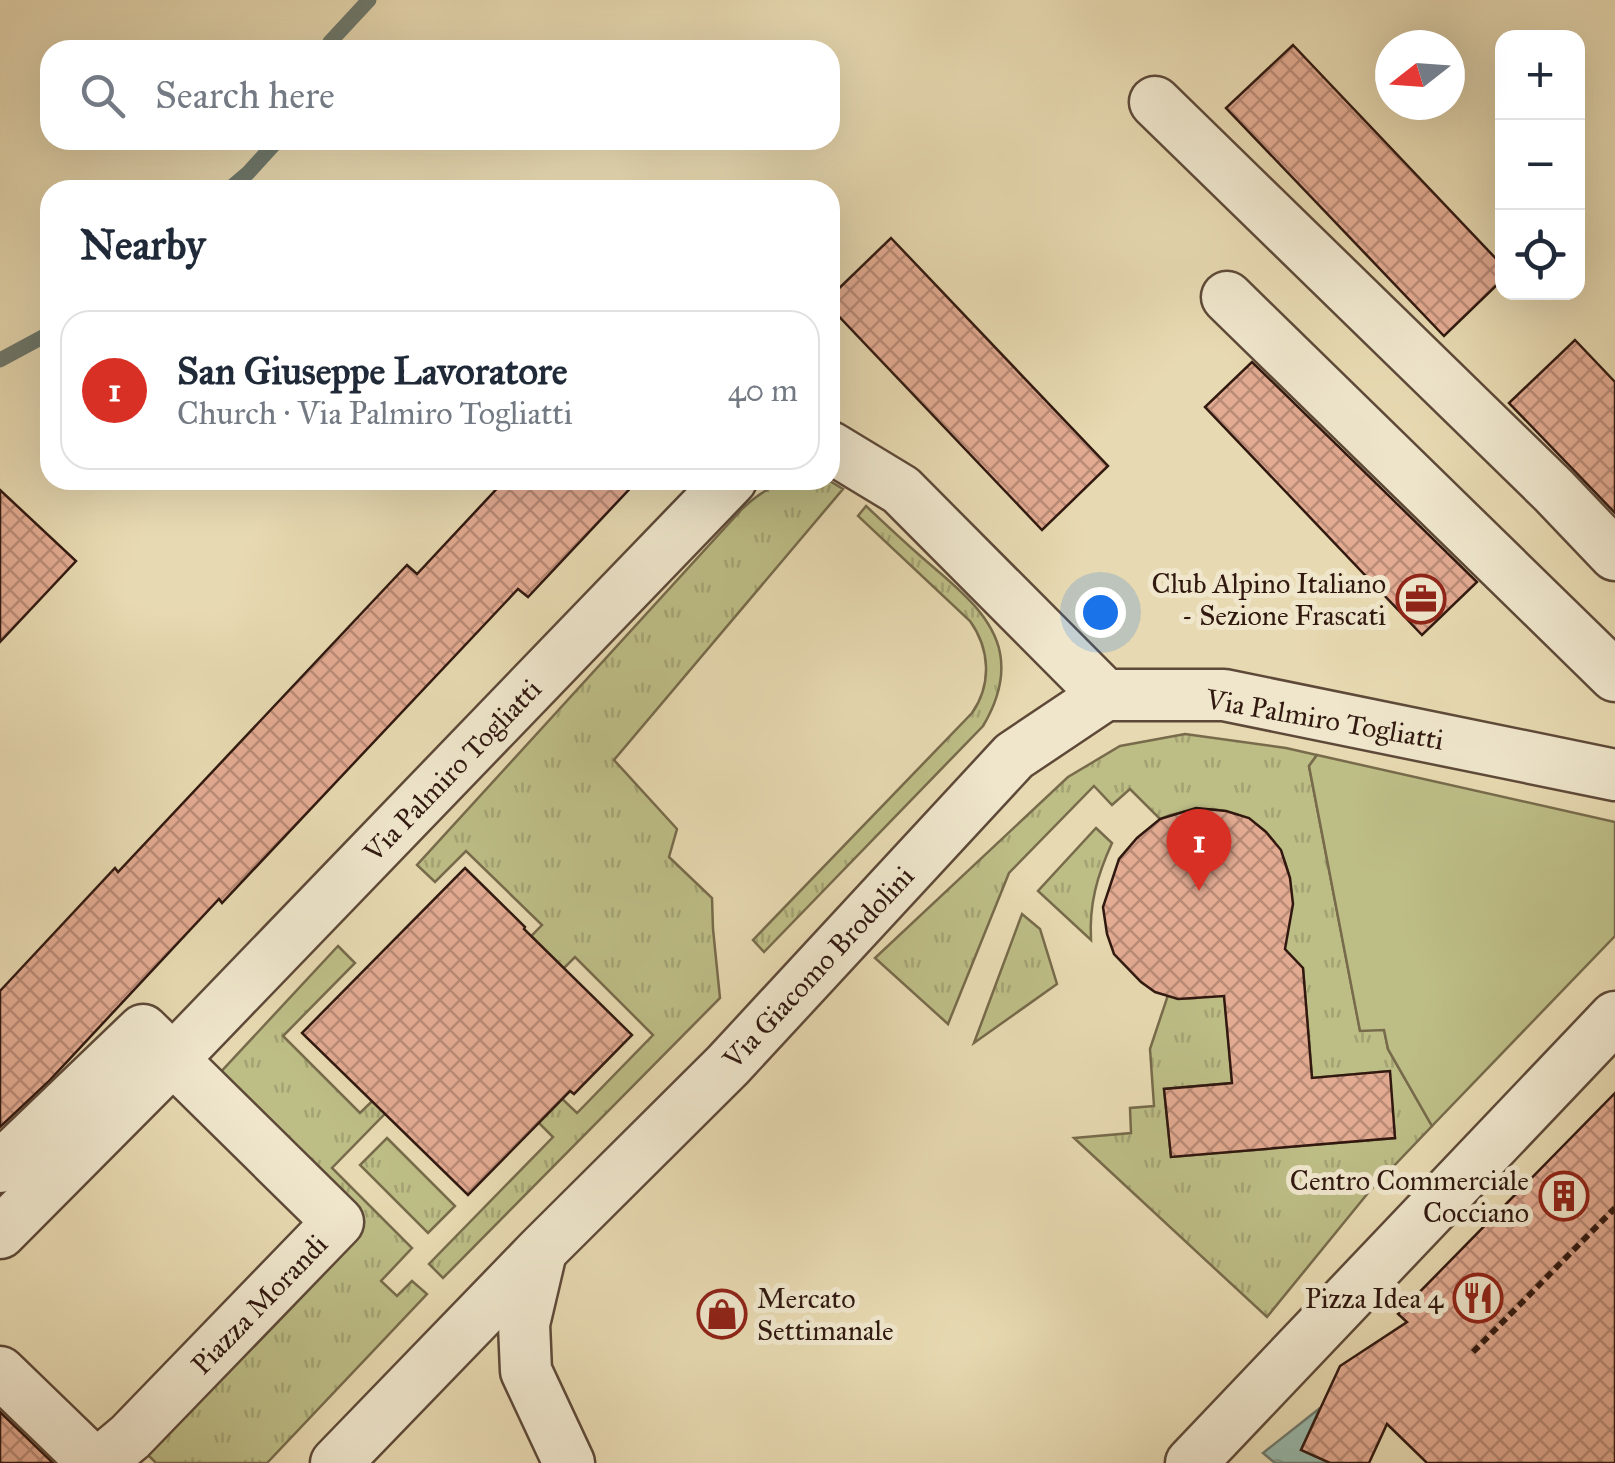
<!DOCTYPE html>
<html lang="en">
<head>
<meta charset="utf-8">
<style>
	:root { --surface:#fff; --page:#f2f2f3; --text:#1f2937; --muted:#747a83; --line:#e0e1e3; --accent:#d93025 }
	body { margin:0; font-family:"IM FELL Great Primer",serif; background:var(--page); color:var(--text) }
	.controls { position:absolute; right:30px; top:30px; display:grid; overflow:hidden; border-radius:20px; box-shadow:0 10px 40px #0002 }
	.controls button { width:90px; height:90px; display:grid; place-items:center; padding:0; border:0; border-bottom:2px solid var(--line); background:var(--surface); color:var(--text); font:50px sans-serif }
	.compass { position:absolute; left:1375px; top:30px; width:90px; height:90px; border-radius:50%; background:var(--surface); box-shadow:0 10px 40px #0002; rotate:253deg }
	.you { position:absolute; left:1100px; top:612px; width:35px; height:35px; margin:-25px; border:8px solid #fff; border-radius:50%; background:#1a73e8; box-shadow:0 0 0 15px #1a73e833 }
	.badge { display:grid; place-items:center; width:65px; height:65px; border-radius:50%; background:var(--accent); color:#fff; font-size:32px; font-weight:700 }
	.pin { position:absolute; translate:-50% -82px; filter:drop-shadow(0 2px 5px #0008) }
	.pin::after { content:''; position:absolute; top:52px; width:35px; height:30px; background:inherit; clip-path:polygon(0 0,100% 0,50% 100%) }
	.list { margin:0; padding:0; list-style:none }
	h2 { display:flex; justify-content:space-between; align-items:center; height:130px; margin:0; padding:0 40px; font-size:42px }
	h2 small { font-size:32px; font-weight:400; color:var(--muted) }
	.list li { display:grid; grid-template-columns:65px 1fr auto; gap:30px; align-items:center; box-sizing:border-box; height:160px; margin:0 20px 20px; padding:0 20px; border:2px solid var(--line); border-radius:30px }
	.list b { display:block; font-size:38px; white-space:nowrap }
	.list p { margin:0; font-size:32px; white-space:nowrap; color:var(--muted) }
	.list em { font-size:32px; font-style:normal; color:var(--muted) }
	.icon { flex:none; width:55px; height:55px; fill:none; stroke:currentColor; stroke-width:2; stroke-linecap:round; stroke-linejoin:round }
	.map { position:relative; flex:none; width:1615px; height:1463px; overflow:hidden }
	.search { position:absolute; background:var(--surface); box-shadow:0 10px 40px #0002; left:40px; top:40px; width:800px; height:110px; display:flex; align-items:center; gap:25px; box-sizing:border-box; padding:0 35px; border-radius:30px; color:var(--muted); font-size:38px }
	.panel { position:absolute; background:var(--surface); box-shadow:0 10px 40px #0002; left:40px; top:180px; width:800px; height:310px; border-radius:30px }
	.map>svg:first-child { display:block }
	.grass { fill:url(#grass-tufts); stroke:#776b4b; stroke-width:2.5 }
	.pitch { fill:#bdbd86; stroke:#776b4b; stroke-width:2.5 }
	.water { fill:url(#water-ripples); stroke:#6e7a6e; stroke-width:2.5 }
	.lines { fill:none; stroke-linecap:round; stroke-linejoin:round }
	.stream { stroke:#6e7a6e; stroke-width:15 }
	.building { fill:url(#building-cross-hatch); stroke:#311910; stroke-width:2.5 }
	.street-casing { stroke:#5e4938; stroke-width:55 }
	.path { stroke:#311910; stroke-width:6; stroke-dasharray:8 5; stroke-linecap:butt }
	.street { stroke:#efe6cc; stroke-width:50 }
	.labels { text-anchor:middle; stroke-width:10; stroke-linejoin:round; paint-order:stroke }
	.poi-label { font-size:28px; fill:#311910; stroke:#efe6cc; text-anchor:end }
	.street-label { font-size:28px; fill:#311910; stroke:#efe6cc }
</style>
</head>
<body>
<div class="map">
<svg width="1615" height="1463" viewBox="0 0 1615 1463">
	<defs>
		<pattern id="grass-tufts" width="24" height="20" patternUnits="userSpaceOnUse" patternTransform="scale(2.5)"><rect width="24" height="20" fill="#bdbd86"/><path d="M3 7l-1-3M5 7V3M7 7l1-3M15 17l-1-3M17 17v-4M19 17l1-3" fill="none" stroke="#a3a273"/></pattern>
		<pattern id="water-ripples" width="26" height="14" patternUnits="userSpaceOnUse" patternTransform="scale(2.5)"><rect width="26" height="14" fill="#97baad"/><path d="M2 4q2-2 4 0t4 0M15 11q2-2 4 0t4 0" fill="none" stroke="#839f94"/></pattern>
		<pattern id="building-cross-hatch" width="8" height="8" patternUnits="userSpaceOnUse" patternTransform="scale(2.5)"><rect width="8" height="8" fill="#e3ab92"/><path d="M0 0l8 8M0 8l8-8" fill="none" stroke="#b98a76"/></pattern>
	</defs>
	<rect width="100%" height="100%" fill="#e7d9b1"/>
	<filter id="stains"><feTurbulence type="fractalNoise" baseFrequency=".002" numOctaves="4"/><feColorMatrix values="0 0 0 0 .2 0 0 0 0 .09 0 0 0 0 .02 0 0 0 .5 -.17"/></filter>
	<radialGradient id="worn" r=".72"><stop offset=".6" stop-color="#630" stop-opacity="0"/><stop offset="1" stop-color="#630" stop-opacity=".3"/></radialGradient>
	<g class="grass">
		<path d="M791 480H828L843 489 614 760 677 829 669 857 712 898 713 929 720 998 443 1278 429 1264 553 1137 510 1094 533 1071 577 1113 653 1035 575 957 534 998 502 966 542 925 466 851 435 882 417 865 743 508C758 494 771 486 791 480Z"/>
		<path d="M866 506C883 522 900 538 917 553 947 580 992 611 1000 653 1005 679 996 704 983 726L764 952 753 940 972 713C992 684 990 649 970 621L858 516Z"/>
		<path d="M1185 734 1286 748 1317 755 1309 766 1360 1030 1384 1029 1388 1049 1432 1126 1368 1193 1267 1317 1074 1138 1131 1133 1130 1108 1154 1106 1150 1049 1168 995C1187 1002 1205 997 1224 992L1232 1083 1164 1089 1171 1157 1395 1138 1389 1071 1312 1078 1303 969 1282 947C1316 857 1253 782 1160 819L1130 789 1112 805 1094 786 1009 873 948 1024 875 958 1068 777 1120 746Z"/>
		<path d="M1096 828 1112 843C1097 876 1089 904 1091 940L1038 891Z"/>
		<polygon points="1022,914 1040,929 1057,984 974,1043"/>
		<polygon points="338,946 355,963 283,1036 360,1113 404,1070 416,1082 332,1168 412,1248 381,1281 397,1296 412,1281 427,1294 267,1463 156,1463 130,1437 337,1222 204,1090"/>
		<polygon points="387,1138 455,1206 428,1233 360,1165"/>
	</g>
	<polygon class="pitch" points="1317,755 1615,822 1615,936 1432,1126 1388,1049 1384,1030 1360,1031 1309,766"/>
	<polygon class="water" points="1320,1408 1301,1450 1330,1463 1275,1463 1263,1453"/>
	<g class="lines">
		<g class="stream">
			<polyline points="326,50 330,42 369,0"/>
			<polyline points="228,190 248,173 278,140"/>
			<polyline points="0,360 50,333"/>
		</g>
	</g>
	<g class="building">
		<polygon points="1293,45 1502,265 1502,280 1444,336 1226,108"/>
		<polygon points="891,238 1108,466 1042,530 830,307 830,297"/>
		<polygon points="1575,340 1615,382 1615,513 1509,403"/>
		<polygon points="1252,362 1477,582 1422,635 1205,407"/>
		<polygon points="505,480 638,480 528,597 518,589 222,903 219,899 48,1082 0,1127 0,991 115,868 118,872 407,565 417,574"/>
		<polygon points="0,490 76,561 0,642"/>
		<polygon points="1196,808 1226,811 1249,818 1266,832 1281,850 1290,878 1293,904 1285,949 1303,968 1312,1078 1390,1071 1395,1138 1171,1157 1164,1089 1232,1083 1224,996 1178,999 1155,992 1141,982 1114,954 1107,934 1103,907 1119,859 1137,838 1160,819"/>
		<polygon points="465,868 525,927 524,929 632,1035 574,1094 570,1091 468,1195 302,1033"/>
		<polygon points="1615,1093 1615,1463 1427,1463 1387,1424 1369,1463 1330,1463 1301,1450 1340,1366 1407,1322 1398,1314"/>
		<polygon points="0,1412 53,1463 0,1463"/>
	</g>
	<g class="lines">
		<g class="street-casing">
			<g id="street">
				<polyline points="1155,102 1554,491 1615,555"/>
				<polyline points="1227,297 1615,676"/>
				<polyline points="830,447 901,490 1105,695 1224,695 1615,775"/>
				<polyline points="0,1167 143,1030 338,1222 130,1437 99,1463"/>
				<polyline points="0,1233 172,1060 731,480"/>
				<polyline points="540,1256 524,1324 526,1371 569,1463"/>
				<polyline points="0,1372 94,1463"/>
				<polyline points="336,1463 541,1251 728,1065 1014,756 1105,695"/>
				<polyline points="1191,1463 1615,1017"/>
			</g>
		</g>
		<polyline class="path" points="1473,1352 1615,1208"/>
		<use href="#street" class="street"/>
	</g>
	<defs>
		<g id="office-ring" transform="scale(2.5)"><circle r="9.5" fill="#efe6cc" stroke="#8f2418" stroke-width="1.5"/><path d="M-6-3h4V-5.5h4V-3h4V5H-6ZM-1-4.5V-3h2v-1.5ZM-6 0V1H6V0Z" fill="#8f2418"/></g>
		<g id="building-ring" transform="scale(2.5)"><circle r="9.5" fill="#efe6cc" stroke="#8f2418" stroke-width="1.5"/><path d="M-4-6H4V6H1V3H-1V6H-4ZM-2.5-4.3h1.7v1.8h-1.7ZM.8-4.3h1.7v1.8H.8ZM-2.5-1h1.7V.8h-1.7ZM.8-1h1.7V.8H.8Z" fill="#8f2418"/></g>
		<g id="restaurant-ring" transform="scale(2.5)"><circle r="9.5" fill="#efe6cc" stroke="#8f2418" stroke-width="1.5"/><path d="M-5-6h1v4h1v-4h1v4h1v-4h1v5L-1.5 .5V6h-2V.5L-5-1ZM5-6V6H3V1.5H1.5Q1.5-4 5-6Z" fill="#8f2418"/></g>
		<g id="shop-ring" transform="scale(2.5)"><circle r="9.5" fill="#efe6cc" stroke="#8f2418" stroke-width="1.5"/><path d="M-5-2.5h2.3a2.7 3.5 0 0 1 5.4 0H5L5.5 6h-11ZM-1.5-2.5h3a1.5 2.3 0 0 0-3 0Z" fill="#8f2418"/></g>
	</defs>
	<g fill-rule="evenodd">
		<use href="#office-ring" x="1421" y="599"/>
		<use href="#building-ring" x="1564" y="1196"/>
		<use href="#restaurant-ring" x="1478" y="1298"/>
		<use href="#shop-ring" x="722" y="1314"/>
	</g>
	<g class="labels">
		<g class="poi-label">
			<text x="1386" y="593">Club Alpino Italiano<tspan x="1386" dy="32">- Sezione Frascati</tspan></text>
			<text x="1529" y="1190">Centro Commerciale<tspan x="1529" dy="32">Cocciano</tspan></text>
			<text x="757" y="1308" text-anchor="start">Mercato<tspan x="757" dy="32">Settimanale</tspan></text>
			<text x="1443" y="1308">Pizza Idea 4</text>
		</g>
		<g class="street-label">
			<text transform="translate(1325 719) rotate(10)" y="10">Via Palmiro Togliatti</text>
			<text transform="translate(452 770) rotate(-46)" y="10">Via Palmiro Togliatti</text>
			<text transform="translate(818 967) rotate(-47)" y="10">Via Giacomo Brodolini</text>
			<text transform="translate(259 1304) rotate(-46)" y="10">Piazza Morandi</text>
		</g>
	</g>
	<rect width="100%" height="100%" filter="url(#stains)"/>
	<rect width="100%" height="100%" fill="url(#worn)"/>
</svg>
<div class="controls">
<button>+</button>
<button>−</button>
<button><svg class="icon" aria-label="locate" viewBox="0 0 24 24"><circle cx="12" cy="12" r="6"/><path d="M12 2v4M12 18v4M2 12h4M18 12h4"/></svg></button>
</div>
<svg class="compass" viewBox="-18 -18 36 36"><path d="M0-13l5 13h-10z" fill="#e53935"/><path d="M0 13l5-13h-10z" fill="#747a83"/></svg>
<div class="you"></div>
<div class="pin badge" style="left:1199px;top:891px">1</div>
<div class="search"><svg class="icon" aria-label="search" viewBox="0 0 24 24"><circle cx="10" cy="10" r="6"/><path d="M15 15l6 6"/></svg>Search here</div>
<section class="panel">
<h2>Nearby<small></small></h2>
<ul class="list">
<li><span class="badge">1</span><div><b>San Giuseppe Lavoratore</b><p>Church · Via Palmiro Togliatti</p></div><em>40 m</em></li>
</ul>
</section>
</div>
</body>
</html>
